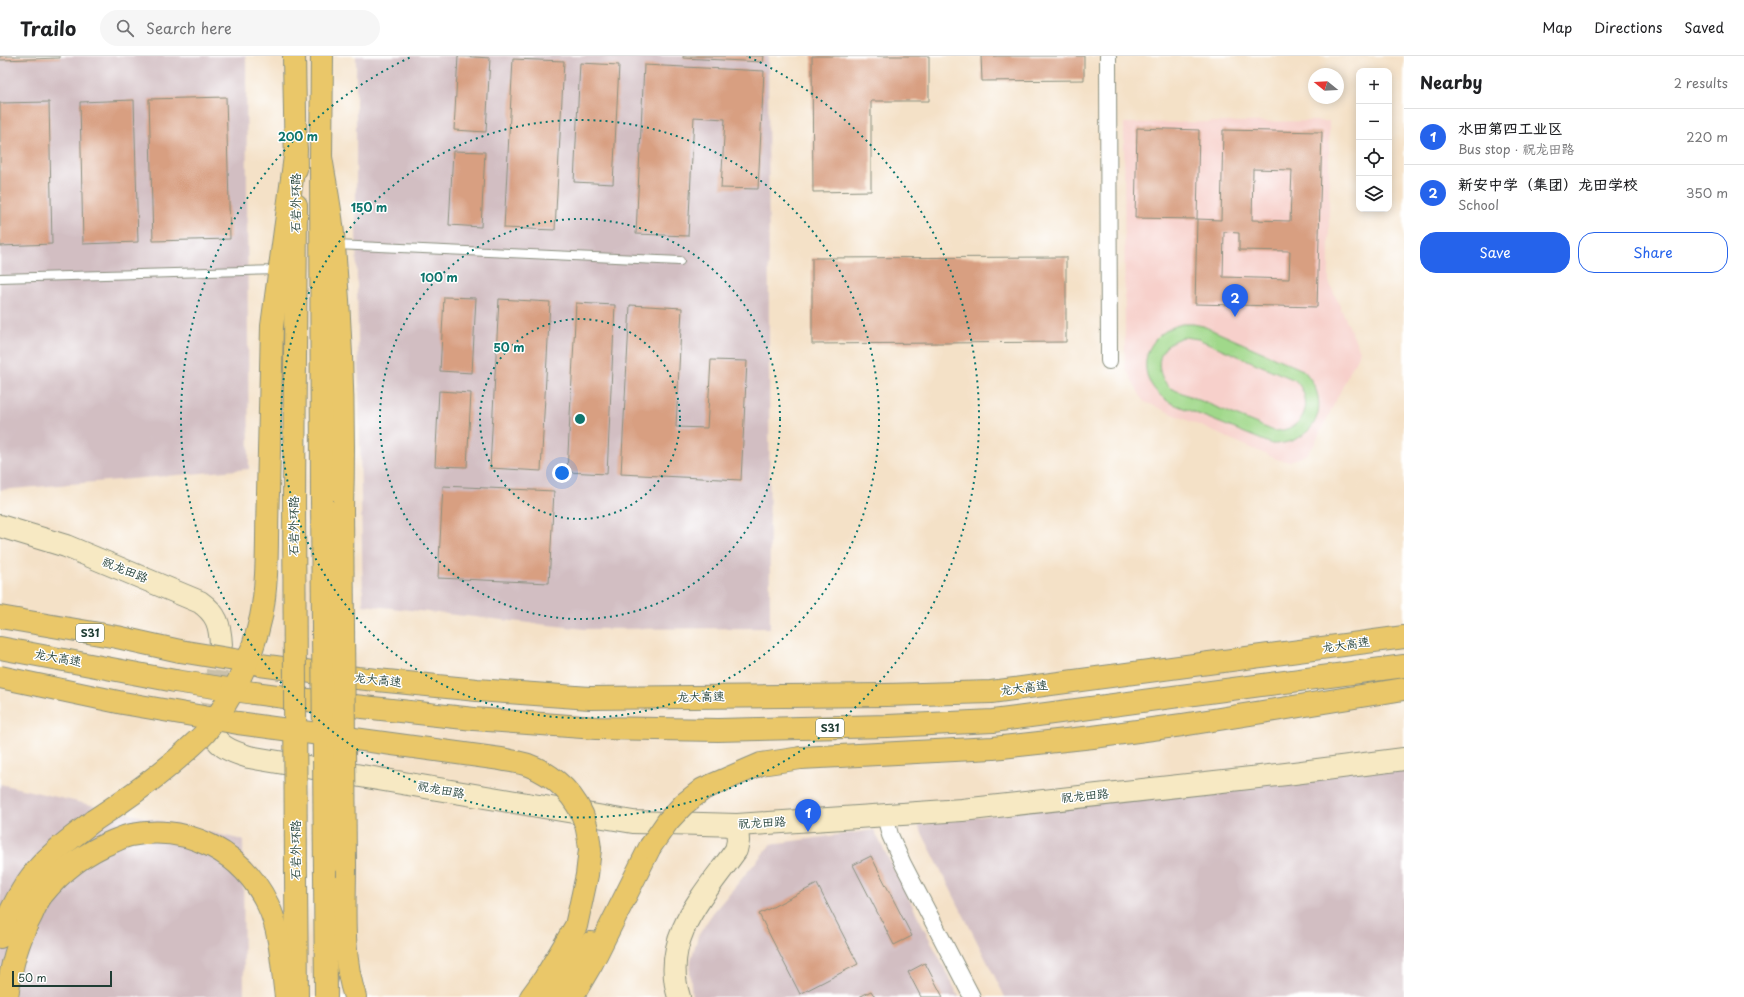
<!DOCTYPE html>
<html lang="en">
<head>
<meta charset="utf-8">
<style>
	:root { --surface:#fff; --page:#f6f6f6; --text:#202124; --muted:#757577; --line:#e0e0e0; --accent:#2563eb }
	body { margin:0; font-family:"Playpen Sans","LXGW WenKai TC",sans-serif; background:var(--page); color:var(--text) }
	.controls { position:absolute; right:12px; top:12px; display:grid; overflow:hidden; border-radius:8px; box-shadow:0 2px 10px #0003 }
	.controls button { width:36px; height:36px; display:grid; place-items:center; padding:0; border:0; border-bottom:1px solid var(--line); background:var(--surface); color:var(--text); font:20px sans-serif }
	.compass { position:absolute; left:1308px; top:12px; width:36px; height:36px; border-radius:50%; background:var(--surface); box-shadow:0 2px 10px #0003; rotate:288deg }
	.scale { position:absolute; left:12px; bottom:10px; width:100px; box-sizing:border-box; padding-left:4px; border:2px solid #1f3d34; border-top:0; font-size:11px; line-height:14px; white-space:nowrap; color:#1f3d34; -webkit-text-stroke:3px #fff; paint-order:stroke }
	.you { position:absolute; left:562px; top:417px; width:14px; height:14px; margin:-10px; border:3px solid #fff; border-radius:50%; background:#1a73e8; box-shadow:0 0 0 6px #1a73e833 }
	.badge { display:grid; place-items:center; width:26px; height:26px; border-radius:50%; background:var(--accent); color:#fff; font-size:13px; font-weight:700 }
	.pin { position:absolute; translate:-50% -33px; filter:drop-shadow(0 1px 2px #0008) }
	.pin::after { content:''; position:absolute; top:21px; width:14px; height:12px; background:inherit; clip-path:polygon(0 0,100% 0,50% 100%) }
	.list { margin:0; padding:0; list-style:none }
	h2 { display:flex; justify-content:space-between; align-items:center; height:52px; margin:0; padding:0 16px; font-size:17px }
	h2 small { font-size:13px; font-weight:400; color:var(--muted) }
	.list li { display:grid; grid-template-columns:26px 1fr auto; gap:12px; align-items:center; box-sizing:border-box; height:56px; padding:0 16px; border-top:1px solid var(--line) }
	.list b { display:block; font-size:15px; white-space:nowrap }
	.list p { margin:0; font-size:13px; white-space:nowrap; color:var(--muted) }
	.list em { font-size:13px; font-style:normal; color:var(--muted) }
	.actions { display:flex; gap:8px; padding:12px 16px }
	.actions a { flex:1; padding:9px 0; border:1px solid var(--accent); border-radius:16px; text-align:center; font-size:14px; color:var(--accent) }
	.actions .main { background:var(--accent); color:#fff }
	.icon { flex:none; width:22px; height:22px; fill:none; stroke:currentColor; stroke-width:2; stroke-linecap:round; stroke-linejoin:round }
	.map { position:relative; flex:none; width:1404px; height:941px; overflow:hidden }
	header { display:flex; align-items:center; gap:24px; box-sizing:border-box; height:56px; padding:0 20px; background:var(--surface); border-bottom:1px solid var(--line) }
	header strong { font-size:19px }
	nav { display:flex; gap:22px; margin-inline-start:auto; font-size:14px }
	.search { width:280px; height:36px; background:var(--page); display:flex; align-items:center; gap:10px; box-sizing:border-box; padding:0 14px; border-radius:22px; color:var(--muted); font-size:15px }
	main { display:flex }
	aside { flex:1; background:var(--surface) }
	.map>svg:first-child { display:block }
	.built { fill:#f7d0cb }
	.industrial { fill:#d2bec2 }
	.green { fill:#a0d88a; stroke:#608a5f; fill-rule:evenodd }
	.building { fill:#d89f81; fill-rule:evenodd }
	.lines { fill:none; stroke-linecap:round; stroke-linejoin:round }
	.secondary-tunnel { stroke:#c9c0aa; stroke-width:22; stroke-dasharray:22 11; stroke-linecap:butt }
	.lane-casing { stroke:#8a8f7e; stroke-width:10 }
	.street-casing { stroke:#8a8f7e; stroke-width:18 }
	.secondary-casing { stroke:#8a8f7e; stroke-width:24 }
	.primary-casing { stroke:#8a8f7e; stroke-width:24 }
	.highway-casing { stroke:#8a8f7e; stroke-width:24 }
	.lane { stroke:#fff; stroke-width:8 }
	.street { stroke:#fff; stroke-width:16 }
	.secondary { stroke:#f7e9c3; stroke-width:22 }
	.primary { stroke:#eac769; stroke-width:22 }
	.highway { stroke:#eac769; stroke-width:22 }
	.primary-bridge-casing { stroke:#8a8f7e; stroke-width:24; stroke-linecap:butt }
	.highway-bridge-casing { stroke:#8a8f7e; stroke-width:24; stroke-linecap:butt }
	.primary-bridge { stroke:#eac769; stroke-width:22 }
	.highway-bridge { stroke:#eac769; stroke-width:22 }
	.ring { fill:none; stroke:#0f766e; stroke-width:2; stroke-dasharray:2 4 }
	.labels { text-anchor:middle; stroke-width:3; stroke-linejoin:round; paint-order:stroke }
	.shield { fill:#fff; stroke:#627771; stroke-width:1 }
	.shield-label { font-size:11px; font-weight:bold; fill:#1f3d34 }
	.street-label { font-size:12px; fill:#1f3d34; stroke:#fff }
	.centre { fill:#0f766e; stroke:#fff; stroke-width:2 }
	.ring-label { font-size:12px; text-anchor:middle; font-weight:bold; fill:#0f766e; stroke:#fff; stroke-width:3; stroke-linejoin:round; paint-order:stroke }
</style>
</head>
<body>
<header>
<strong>Trailo</strong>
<div class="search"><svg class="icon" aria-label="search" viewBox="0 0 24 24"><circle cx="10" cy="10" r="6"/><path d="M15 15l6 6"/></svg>Search here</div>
<nav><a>Map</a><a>Directions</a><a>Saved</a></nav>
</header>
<main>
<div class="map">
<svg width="1404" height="941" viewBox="0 0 1404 941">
	<rect width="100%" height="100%" fill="#fff"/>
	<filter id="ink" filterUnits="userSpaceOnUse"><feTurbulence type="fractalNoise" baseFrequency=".025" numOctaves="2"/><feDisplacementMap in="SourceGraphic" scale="8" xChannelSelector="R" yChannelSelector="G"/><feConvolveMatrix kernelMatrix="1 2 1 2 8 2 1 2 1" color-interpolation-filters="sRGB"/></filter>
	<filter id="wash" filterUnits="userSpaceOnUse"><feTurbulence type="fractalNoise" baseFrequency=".012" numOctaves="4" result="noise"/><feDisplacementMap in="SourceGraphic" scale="16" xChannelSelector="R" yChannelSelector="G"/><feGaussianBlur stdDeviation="0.9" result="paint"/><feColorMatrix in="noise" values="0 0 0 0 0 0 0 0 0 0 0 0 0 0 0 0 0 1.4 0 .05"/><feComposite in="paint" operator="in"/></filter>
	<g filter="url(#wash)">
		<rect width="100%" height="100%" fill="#f4e1c7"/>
		<polygon class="built" points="1329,65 1329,226 1360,295 1314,389 1308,397 1299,402 1289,405 1279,404 1143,345 1125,311 1124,67"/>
		<g class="industrial">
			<polygon points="0,0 246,0 249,413 0,434"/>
			<polygon points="356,0 768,0 770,572 585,573 363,549 356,174"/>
			<polygon points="1404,703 1404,941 1005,941 918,769"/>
			<polygon points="0,728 243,784 244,941 0,941"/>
			<polygon points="874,774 959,941 692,941 690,917 691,904 698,880 712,858 771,788"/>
		</g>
		<path class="green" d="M1182 268H1193L1203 270 1303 314C1334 346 1317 388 1272 388L1171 347C1132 325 1140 279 1182 268ZM1184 281 1198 283 1295 324C1316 346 1304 375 1274 375L1170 332C1151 313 1158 287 1184 281Z"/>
		<g id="blocks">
			<g class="building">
				<polygon points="0,0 60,0 60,2 0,4"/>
				<polygon points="458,0 490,2 486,76 454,74"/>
				<polygon points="683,0 764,0 763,6 683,2"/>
				<polygon points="812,0 929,0 929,45 871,45 871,135 813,136"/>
				<polygon points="981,0 1084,0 1084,24 982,25"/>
				<polygon points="513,3 564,5 555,174 504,172"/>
				<polygon points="580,7 619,9 613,128 574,126"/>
				<polygon points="644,9 764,15 758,133 721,132 725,63 694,61 688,180 636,178"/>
				<polygon points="226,41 230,183 153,185 149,43"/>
				<polygon points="134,44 138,186 83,188 80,46"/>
				<polygon points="49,46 52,188 0,190 0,47"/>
				<polygon points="1137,72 1199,74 1197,163 1135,162"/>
				<path d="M1223 74 1322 76 1317 251 1195 248 1197 163 1221 164ZM1253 113 1292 114 1290 165 1252 164ZM1224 176 1239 177V194L1290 195 1289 223 1223 221Z"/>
				<polygon points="453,95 485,96 481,171 449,169"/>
				<polygon points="1066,201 1066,286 812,288 812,202"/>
				<polygon points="444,241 476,242 472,317 440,315"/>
				<polygon points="499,243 550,246 541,415 490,412"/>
				<polygon points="576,247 615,249 607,418 567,416"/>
				<polygon points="630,249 682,252 676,371 707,372 711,304 747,305 741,424 621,418"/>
				<polygon points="439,335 471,337 467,411 435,410"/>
				<polygon points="443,430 554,435 549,527 438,522"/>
				<polygon points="871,800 912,880 894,889 853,809"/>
				<polygon points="817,828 858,908 800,938 759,858"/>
				<polygon points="925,907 943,941 921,941 908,916"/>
				<polygon points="871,935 875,941 859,941"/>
			</g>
		</g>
	</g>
	<g filter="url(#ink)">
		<use href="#blocks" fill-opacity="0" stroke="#8a8f7e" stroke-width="1"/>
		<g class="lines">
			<polyline class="secondary-tunnel" points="209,669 221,589"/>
			<g class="lane-casing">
				<g id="lane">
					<polyline points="336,189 680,205"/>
					<polyline points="0,222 279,214"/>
				</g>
			</g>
			<g class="street-casing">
				<g id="street">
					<polyline points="1108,0 1109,305"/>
					<polyline points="885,760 890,779 903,808 972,941"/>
				</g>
			</g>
			<g class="secondary-casing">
				<g id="secondary">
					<path d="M0 470 66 490 200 546C217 558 220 569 221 589"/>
					<path d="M209 669C216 690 229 695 249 701L633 766 737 769 962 754 1286 718 1404 703"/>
					<path d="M679 941C660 882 705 838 736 794L738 785 737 769"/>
				</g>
			</g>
			<g class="primary-casing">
				<g id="primary">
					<polyline points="294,0 296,113"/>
					<polyline points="322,444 321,101 322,0"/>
					<polyline points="294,445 296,149"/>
					<polyline points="325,821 326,941"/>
					<polyline points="296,822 297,941"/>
				</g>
			</g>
			<g class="highway-casing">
				<g id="highway">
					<path d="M321 101C325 127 331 153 333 179 341 269 345 361 342 452"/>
					<polyline points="268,437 272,270 296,93"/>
					<polyline points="0,561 117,581 180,595"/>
					<polyline points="0,592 175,625"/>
					<polyline points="260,609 357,622 477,634 590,642 886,639 991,636 1404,581"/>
					<polyline points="254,637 354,650 474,663 596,672 718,674 888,670 993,665 1404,610"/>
					<polyline points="801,702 993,692 1093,681 1182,669 1404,633"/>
					<path d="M345 808C345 852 341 898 355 941"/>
					<path d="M0 881C8 860 17 839 31 821 47 799 72 782 93 765"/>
					<path d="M7 941C11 910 17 886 32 858 35 851 38 844 42 839 62 814 84 797 114 785 119 783 125 780 131 779 188 768 243 796 268 849 281 876 282 911 286 941"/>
					<polyline points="531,941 545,922 576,870 587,819 590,793"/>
					<polyline points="550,941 591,887"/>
					<polyline points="572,941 592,907 650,791"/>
				</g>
			</g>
			<use href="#lane" class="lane"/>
			<use href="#street" class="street"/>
			<use href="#secondary" class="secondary"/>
			<use href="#primary" class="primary"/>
			<use href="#highway" class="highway"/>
			<g class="primary-bridge-casing">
				<g id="primary-bridge">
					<polyline points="322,444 325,821"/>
					<polyline points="294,445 296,822"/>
				</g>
			</g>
			<g class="highway-bridge-casing">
				<g id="highway-bridge">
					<polyline points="342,452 345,808"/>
					<polyline points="180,595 259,608"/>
					<path d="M0 621 123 647 238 667 501 703C509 705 519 706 528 709 555 719 578 741 586 769 588 776 589 785 590 793"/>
					<polyline points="175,625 254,637"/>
					<path d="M93 765C125 744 157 722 185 696 191 690 199 684 205 677 231 644 252 603 261 561 269 521 266 478 268 437"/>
					<polyline points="650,791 668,765 684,748 703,733 761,708 801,702"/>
				</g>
			</g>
			<use href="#primary-bridge" class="primary-bridge"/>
			<use href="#highway-bridge" class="highway-bridge"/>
		</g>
	</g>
	<g class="ring">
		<circle cx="580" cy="363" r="100"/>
		<circle cx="580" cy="363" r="200"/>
		<circle cx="580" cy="363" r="299"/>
		<path d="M749 1A399 399 0 1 1 411 1"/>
	</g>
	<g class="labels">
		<g class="shield">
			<rect x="76" y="568" width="28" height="18" rx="3"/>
			<rect x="816" y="663" width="28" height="18" rx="3"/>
		</g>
		<g class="shield-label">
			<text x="90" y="581">S31</text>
			<text x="830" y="676">S31</text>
		</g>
		<g class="street-label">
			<text transform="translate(296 147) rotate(-90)" y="4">石岩外环路</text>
			<text transform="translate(294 470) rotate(-90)" y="4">石岩外环路</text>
			<text transform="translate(125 514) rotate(22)" y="4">祝龙田路</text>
			<text transform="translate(1346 589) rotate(-8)" y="4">龙大高速</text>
			<text transform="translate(58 602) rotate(10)" y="4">龙大高速</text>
			<text transform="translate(378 624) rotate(6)" y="4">龙大高速</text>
			<text transform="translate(1024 632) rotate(-7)" y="4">龙大高速</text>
			<text transform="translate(701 641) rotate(-1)" y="4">龙大高速</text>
			<text transform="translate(441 734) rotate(10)" y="4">祝龙田路</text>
			<text transform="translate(1085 740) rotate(-6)" y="4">祝龙田路</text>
			<text transform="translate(762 767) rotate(-3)" y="4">祝龙田路</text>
			<text transform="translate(296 794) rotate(-90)" y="4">石岩外环路</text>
		</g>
	</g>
	<circle cx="580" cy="363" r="6" class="centre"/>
	<g class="ring-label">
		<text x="298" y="85">200 m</text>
		<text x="369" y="156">150 m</text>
		<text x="439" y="226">100 m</text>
		<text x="509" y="296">50 m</text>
	</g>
</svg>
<div class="controls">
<button>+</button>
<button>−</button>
<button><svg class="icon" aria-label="locate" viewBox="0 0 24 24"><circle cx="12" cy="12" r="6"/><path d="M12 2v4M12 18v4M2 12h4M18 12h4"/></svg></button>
<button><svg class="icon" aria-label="layers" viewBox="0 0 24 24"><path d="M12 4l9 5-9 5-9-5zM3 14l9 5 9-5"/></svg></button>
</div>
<svg class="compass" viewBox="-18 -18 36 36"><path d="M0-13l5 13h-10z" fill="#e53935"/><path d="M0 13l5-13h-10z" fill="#757577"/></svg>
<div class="scale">50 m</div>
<div class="you"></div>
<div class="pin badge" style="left:808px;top:776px">1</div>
<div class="pin badge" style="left:1235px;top:261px">2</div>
</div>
<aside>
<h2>Nearby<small>2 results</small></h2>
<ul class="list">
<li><span class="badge">1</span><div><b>水田第四工业区</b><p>Bus stop · 祝龙田路</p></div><em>220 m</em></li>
<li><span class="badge">2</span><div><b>新安中学（集团）龙田学校</b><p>School</p></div><em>350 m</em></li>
</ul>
<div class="actions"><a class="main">Save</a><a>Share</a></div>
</aside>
</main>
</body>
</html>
